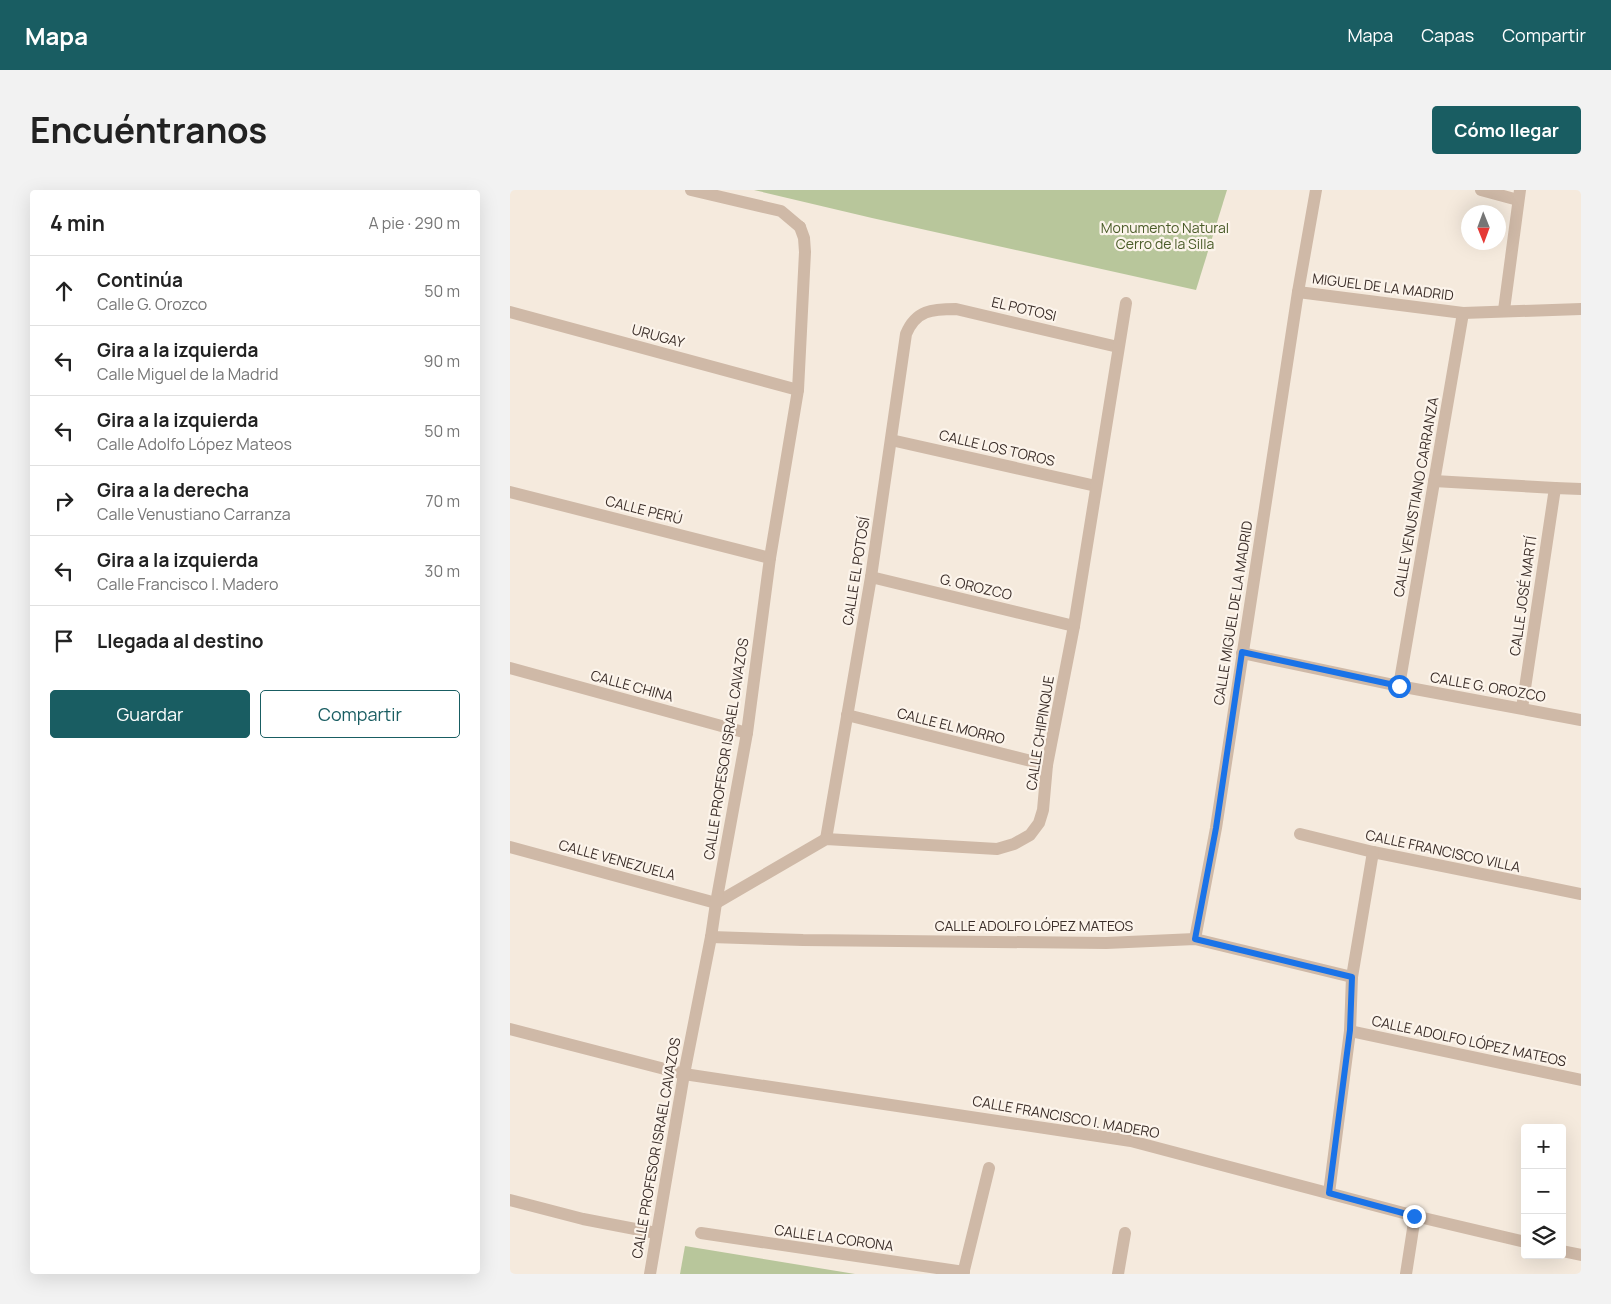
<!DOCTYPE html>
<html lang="es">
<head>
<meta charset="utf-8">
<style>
	:root { --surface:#fff; --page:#f2f2f2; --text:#222; --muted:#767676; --line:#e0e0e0; --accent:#195d62 }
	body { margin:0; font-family:Manrope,sans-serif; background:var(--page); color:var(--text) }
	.controls { position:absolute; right:15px; bottom:15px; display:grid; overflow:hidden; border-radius:5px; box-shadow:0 5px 20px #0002 }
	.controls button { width:45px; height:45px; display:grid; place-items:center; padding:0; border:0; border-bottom:1px solid var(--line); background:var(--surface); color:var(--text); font:25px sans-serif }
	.compass { position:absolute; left:951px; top:15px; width:45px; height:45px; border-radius:50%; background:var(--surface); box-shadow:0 5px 20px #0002; rotate:179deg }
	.stop { position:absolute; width:15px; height:15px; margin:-11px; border:4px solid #1a73e8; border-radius:50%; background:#fff }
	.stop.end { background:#1a73e8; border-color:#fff; box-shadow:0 1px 5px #0008 }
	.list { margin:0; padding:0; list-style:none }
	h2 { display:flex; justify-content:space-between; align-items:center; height:65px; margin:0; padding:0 20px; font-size:21px }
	h2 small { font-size:16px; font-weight:400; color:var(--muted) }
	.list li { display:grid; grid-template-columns:32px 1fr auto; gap:15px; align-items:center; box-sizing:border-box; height:70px; padding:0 20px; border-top:1px solid var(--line) }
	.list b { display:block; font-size:19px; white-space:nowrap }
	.list p { margin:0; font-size:16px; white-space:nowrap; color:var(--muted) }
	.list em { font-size:16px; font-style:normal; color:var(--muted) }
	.actions { display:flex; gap:10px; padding:15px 20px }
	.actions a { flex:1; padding:11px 0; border:1px solid var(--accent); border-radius:5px; text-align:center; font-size:18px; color:var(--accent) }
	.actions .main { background:var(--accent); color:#fff }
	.icon { flex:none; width:28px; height:28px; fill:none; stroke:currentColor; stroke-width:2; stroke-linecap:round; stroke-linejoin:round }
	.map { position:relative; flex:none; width:1071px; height:1084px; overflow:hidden; border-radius:5px }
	header { display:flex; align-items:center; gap:30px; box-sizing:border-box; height:70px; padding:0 25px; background:var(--accent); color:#fff }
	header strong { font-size:24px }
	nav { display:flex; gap:28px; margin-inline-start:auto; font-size:18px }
	.intro { display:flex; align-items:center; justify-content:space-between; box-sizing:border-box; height:120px; padding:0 30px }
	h1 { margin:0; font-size:35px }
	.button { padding:12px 22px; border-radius:5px; background:var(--accent); color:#fff; font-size:18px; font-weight:700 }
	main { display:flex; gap:30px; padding:0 30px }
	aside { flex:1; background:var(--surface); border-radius:5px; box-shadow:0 5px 20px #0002 }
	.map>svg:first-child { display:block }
	.green { fill:#b8c69b }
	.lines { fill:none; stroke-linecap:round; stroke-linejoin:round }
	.minor { stroke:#cfb9a7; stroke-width:12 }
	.tertiary { stroke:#cfb9a7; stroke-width:12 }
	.route { stroke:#1a73e8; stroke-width:6 }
	.labels { text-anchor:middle; stroke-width:4.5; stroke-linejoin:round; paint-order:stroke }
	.park-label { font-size:14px; fill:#4a5c29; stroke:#fcf4eb }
	.street-label { font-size:14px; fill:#3b2e29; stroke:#fcf4eb }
</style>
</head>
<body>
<header>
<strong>Mapa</strong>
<nav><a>Mapa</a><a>Capas</a><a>Compartir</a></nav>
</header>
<div class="intro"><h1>Encuéntranos</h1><a class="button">Cómo llegar</a></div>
<main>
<aside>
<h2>4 min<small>A pie · 290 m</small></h2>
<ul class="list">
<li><svg class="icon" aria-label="ahead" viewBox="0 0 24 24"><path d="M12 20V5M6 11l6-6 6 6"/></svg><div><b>Continúa</b><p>Calle G. Orozco</p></div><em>50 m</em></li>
<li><svg class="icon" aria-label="left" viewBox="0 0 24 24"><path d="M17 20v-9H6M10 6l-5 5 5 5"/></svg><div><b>Gira a la izquierda</b><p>Calle Miguel de la Madrid</p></div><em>90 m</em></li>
<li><svg class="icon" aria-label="left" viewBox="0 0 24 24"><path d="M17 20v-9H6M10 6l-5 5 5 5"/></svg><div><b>Gira a la izquierda</b><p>Calle Adolfo López Mateos</p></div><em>50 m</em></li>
<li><svg class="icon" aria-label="right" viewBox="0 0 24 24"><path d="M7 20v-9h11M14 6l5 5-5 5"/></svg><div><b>Gira a la derecha</b><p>Calle Venustiano Carranza</p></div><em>70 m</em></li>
<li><svg class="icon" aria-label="left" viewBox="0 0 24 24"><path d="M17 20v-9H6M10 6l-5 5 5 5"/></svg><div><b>Gira a la izquierda</b><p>Calle Francisco I. Madero</p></div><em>30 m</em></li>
<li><svg class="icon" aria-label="arrive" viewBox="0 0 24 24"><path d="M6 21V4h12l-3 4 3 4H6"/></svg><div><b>Llegada al destino</b></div></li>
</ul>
<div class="actions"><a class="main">Guardar</a><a>Compartir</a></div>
</aside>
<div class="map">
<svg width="1071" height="1084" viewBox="0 0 1071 1084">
	<rect width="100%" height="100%" fill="#f5eadd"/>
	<g class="green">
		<polygon points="244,0 717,0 686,100 362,28"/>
		<polygon points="175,1056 345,1084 170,1084"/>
	</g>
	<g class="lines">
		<g class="minor">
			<polyline points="181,0 271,21 290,37"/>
			<polyline points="971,0 1008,10"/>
			<polyline points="788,102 953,123 1071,119"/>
			<polyline points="994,120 1010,0"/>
			<polyline points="0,122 288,200"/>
			<polyline points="381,250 586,296"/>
			<polyline points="924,291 1045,298 1071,299"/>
			<polyline points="0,302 260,368"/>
			<polyline points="361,387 564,436"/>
			<polyline points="732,463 889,496 1071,530"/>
			<polyline points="0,478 237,543"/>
			<polyline points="889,496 953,123"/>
			<polyline points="1012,518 1045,298"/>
			<polyline points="337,525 537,575"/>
			<polyline points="790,644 863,662 1071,704"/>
			<path d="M316 649 361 387 396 144C406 120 422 119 446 119L608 157"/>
			<polyline points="0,657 206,713 316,649 487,659 504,654 520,645 529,633 533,620 537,575 564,436 616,113"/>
			<polyline points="201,747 293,750 596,753 685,749 842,787"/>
			<polyline points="685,749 706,638 788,102 806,0"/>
			<polyline points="840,841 1071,890"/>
			<polyline points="819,1003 840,841 842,787 863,662"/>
			<polyline points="0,1010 73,1029 146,1043"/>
			<polyline points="191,1043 454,1082"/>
			<polyline points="453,1084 479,978"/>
			<polyline points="608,1084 615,1043"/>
			<polyline points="896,1084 905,1026"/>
		</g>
		<g class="tertiary">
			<polyline points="0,839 174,884 621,951 905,1026 1015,1052"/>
			<polyline points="1052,1061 1071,1065"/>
			<polyline points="140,1084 174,884 201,747 206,713 237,543 260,368 288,200 295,62 294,48 290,37"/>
		</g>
	</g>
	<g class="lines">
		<polyline class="route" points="889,496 732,462 706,638 685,749 842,787 840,840 819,1003 904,1026"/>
	</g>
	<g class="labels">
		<g class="park-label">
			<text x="655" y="43">Monumento Natural<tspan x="655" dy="16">Cerro de la Silla</tspan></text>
		</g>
		<g class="street-label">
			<text transform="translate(873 97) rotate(7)" y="5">MIGUEL DE LA MADRID</text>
			<text transform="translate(514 119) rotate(13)" y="5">EL POTOSI</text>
			<text transform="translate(148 146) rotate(15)" y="5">URUGAY</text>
			<text transform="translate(487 258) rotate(13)" y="5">CALLE LOS TOROS</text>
			<text transform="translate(906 307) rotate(-80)" y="5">CALLE VENUSTIANO CARRANZA</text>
			<text transform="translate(134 320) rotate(14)" y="5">CALLE PERÚ</text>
			<text transform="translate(346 381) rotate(-81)" y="5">CALLE EL POTOSÍ</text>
			<text transform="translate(466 397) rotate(13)" y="5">G. OROZCO</text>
			<text transform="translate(1013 406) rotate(-82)" y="5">CALLE JOSÉ MARTÍ</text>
			<text transform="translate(723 423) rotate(-81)" y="5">CALLE MIGUEL DE LA MADRID</text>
			<text transform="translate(122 496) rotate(15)" y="5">CALLE CHINA</text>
			<text transform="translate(978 497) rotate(10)" y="5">CALLE G. OROZCO</text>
			<text transform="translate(441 536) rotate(14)" y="5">CALLE EL MORRO</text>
			<text transform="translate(530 543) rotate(-81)" y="5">CALLE CHIPINQUE</text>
			<text transform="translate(216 559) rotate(-81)" y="5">CALLE PROFESOR ISRAEL CAVAZOS</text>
			<text transform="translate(933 661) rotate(12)" y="5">CALLE FRANCISCO VILLA</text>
			<text transform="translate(107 670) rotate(15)" y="5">CALLE VENEZUELA</text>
			<text x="524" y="741">CALLE ADOLFO LÓPEZ MATEOS</text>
			<text transform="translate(959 851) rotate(12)" y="5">CALLE ADOLFO LÓPEZ MATEOS</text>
			<text transform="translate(556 927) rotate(10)" y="5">CALLE FRANCISCO I. MADERO</text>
			<text transform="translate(146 958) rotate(-80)" y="5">CALLE PROFESOR ISRAEL CAVAZOS</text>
			<text transform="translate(324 1048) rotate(8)" y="5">CALLE LA CORONA</text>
		</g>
	</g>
</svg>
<div class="controls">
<button>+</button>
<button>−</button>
<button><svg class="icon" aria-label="layers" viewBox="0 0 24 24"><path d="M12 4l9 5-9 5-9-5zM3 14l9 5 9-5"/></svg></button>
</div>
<svg class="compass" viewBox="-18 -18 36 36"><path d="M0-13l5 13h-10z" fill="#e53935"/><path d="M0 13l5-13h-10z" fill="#767676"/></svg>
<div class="stop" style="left:889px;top:496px"></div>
<div class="stop end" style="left:904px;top:1026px"></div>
</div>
</main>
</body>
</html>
